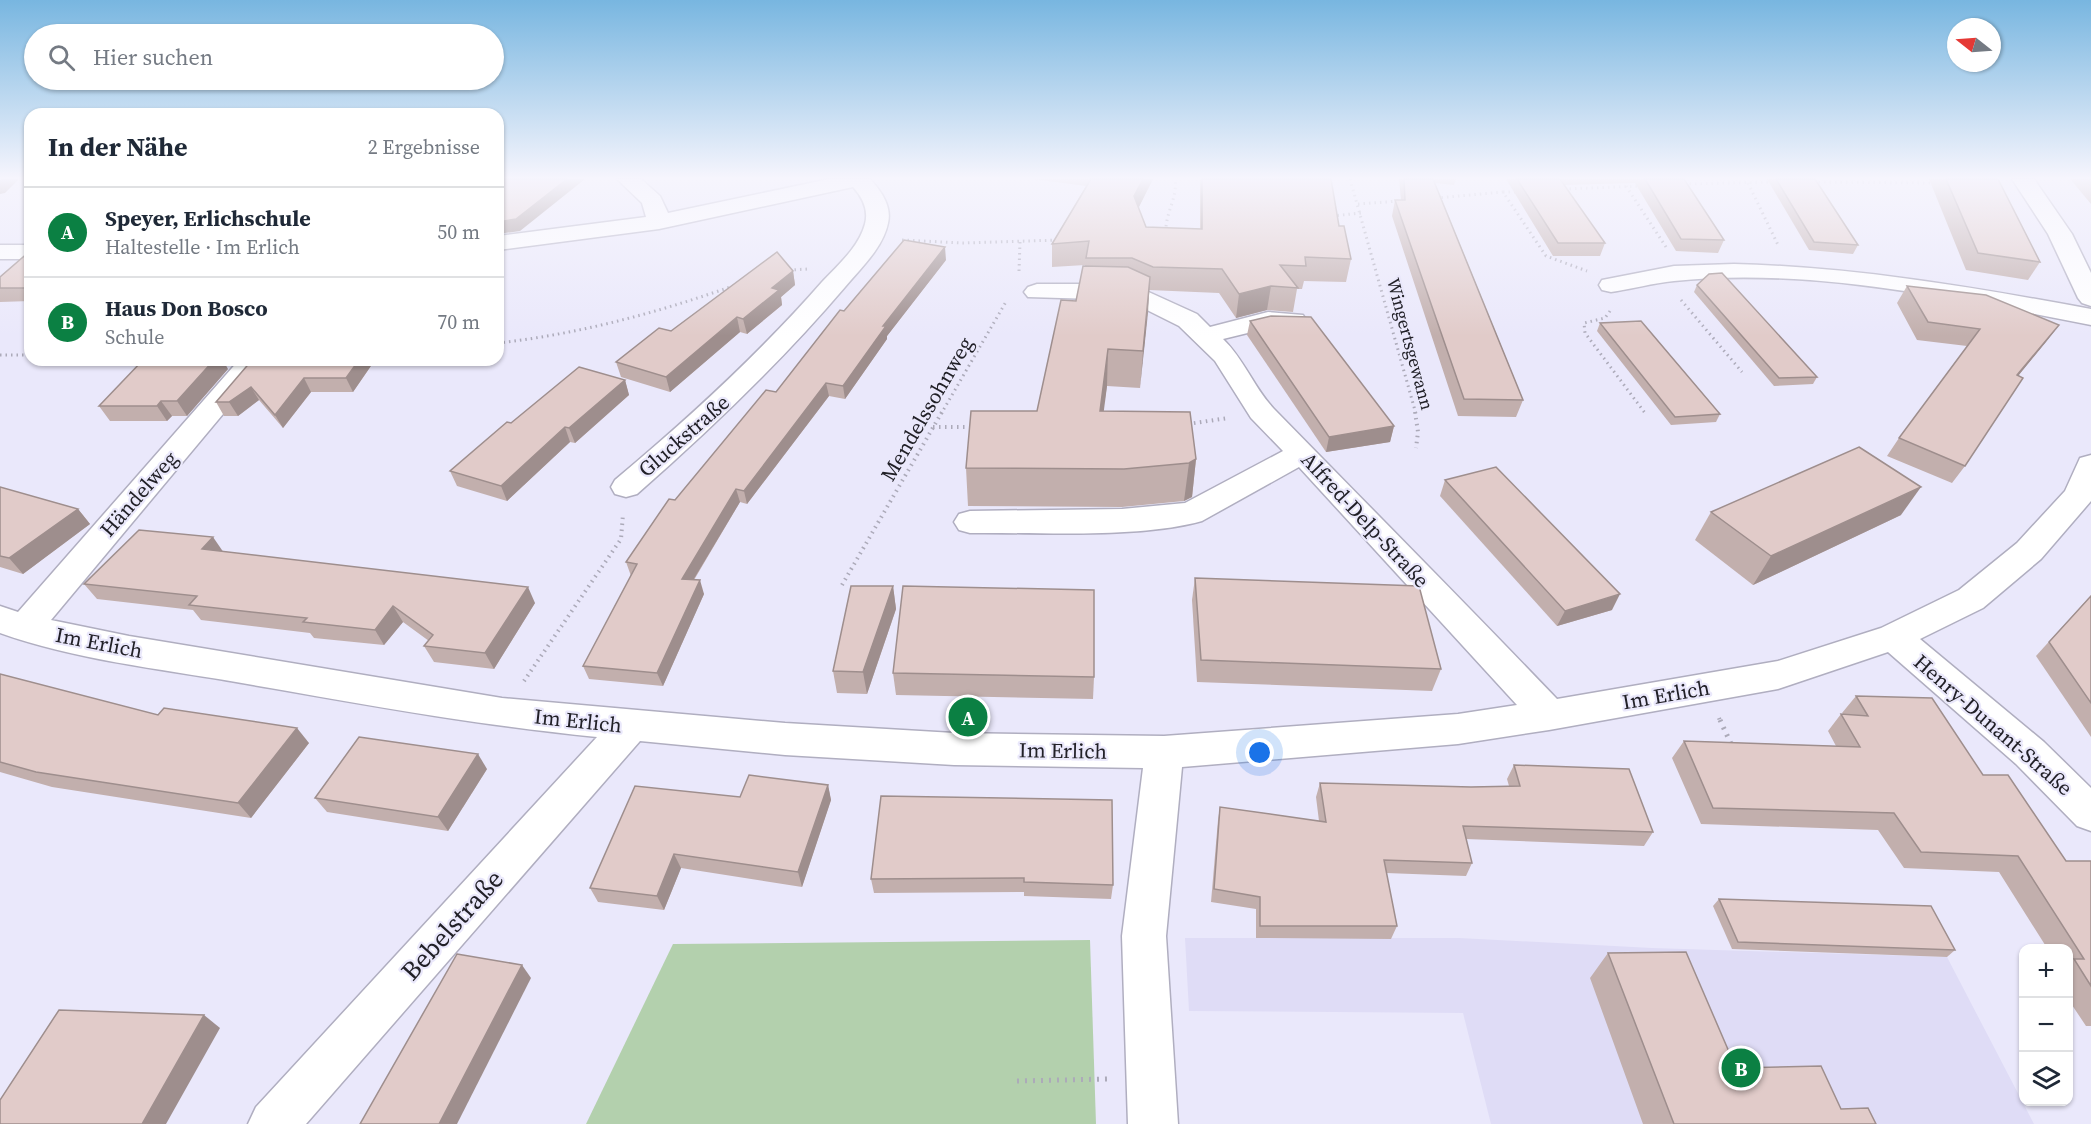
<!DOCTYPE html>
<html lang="de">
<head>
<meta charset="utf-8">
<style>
	:root { --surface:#fff; --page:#f2f2f3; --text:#1f2937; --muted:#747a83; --line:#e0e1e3; --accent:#0b8043 }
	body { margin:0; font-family:"Source Serif 4",serif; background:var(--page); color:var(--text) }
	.controls { position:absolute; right:18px; bottom:18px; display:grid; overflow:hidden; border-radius:12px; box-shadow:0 2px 4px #0004 }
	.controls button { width:54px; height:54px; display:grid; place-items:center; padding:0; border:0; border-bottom:2px solid var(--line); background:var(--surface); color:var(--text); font:30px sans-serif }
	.compass { position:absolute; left:1947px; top:18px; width:54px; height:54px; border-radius:50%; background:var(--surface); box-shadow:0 2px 4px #0004; rotate:287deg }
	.you { position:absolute; left:1260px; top:753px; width:21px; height:21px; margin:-15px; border:4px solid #fff; border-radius:50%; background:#1a73e8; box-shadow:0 0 0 9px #1a73e833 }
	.badge { display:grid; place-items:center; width:39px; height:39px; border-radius:50%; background:var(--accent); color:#fff; font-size:20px; font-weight:700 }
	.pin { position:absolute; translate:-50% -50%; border:3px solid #fff; box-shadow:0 2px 6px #0006 }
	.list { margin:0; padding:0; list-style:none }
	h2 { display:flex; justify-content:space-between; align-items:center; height:78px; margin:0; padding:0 24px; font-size:26px }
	h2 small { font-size:20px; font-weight:400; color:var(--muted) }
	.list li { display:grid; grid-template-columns:39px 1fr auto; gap:18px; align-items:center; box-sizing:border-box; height:90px; padding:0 24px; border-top:2px solid var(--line) }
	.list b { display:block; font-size:22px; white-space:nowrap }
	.list p { margin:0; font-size:20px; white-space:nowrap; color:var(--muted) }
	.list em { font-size:20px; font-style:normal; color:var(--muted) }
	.icon { flex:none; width:33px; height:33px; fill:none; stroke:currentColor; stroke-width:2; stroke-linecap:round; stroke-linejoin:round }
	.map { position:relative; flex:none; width:2091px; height:1124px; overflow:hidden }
	.search { position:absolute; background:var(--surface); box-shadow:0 2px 4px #0004; left:24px; top:24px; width:480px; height:66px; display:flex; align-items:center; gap:15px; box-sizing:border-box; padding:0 21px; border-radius:33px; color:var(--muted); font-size:22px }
	.panel { position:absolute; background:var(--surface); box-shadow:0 2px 4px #0004; left:24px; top:108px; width:480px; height:258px; border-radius:18px }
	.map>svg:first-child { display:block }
	.built { fill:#dfdcf6 }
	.green { fill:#b3d0ad }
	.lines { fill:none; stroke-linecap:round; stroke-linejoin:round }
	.minor-casing { stroke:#b0aec0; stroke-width:3 }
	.path-far2 { stroke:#acaab9; stroke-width:3; stroke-dasharray:1.5 4; stroke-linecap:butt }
	.path-far1 { stroke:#acaab9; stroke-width:4; stroke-dasharray:1.5 4.5; stroke-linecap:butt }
	.path { stroke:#acaab9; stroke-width:5; stroke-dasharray:2 6; stroke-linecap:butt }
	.minor { fill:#fff; fill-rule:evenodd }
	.wall { fill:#c2afad }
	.shaded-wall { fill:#9e8e8d }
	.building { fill:#e1cbc9; stroke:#9e8e8d; stroke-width:1.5 }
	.labels { text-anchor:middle; stroke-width:4.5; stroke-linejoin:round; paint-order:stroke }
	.far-street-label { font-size:18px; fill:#212027; stroke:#eae8fb }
	.street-label { font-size:21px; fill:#212027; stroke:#eae8fb }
	.near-street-label { font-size:26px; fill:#212027; stroke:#eae8fb }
</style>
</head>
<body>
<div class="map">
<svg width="2091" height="1124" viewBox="0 0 2091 1124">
	<rect width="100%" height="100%" fill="#eae8fb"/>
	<polygon class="built" points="1185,938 1459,938 1652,948 1947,957 2034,1124 1491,1124 1463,1013 1189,1011"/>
	<polygon class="green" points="1090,940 1096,1124 586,1124 673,944"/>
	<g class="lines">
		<g class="minor-casing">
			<g id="minor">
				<path d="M617 179H641L660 196 668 213 829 179H870C881 191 892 206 888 223 883 248 860 269 845 287 781 362 711 429 637 494L626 497 615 494 611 487 615 480C689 418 759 354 822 282 838 265 859 247 865 224 869 209 862 197 853 187L659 229 498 250V236L646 217 642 203Z"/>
				<polygon points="2012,179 2034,179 2072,234 2091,273 2091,306 2082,303 2078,298 2048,234"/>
				<rect x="0" y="245" width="30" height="14"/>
				<path d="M1734 264C1855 267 1972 287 2091 309V325C1955 299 1813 267 1674 281 1653 283 1632 289 1611 292L1602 290 1599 285 1602 280 1674 266Z"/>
				<path d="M1037 284H1131L1197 314 1210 327 1268 312 1303 315 1307 321 1303 327 1268 328 1223 339C1244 359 1254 388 1274 409 1368 505 1463 601 1557 699L1778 661 1881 628 1959 590 2017 543 2065 491 2080 458 2091 455V501L2041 559 1983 608 1920 639 2044 742 2091 788V831L2077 826 2016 764 1888 652 1778 689 1549 730 1458 744 1182 767 1166 936 1178 1124H1128L1122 936 1143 768 954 765 785 755 640 741 306 1124H248L256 1107 597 737C475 725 356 703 236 682 160 669 72 659 0 633V606L18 612 239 360H268L51 620 129 636 502 698 785 723 954 733 1164 736 1458 714 1517 705 1299 467 1202 521C1137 539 1039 532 970 533L959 530 954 522 959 514 970 511 1122 509 1185 503 1283 451 1251 418 1215 361 1179 326 1127 300 1028 297 1024 292 1028 287Z"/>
			</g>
		</g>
		<g class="path-far2">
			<polyline points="1350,179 1416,414"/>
			<polyline points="1813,182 1934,183"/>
			<polyline points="1748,183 1779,247"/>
			<polyline points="1684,184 1772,182"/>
			<polyline points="1626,186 1666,247"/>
			<polyline points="1564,189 1640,186"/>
			<polyline points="1503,192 1517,192"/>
			<polyline points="1436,198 1503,192 1546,256 1587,271"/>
			<polyline points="1358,204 1399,201"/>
			<polyline points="1332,216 1361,213"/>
			<path d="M1166 232C1165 213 1178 198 1175 179"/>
			<polyline points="902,240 963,243 1059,240"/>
			<polyline points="789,270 808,269"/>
			<polyline points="1019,271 1020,242"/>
			<polyline points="1681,300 1742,372"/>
			<polyline points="1610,311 1605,318 1584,323 1585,333 1645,413"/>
			<path d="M498 343C579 334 656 313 733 286"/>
			<polyline points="0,355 30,355"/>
			<polyline points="941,414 1007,300"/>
		</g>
		<g class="path-far1">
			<polyline points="1415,412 1418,432 1416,448"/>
			<polyline points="1188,424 1228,418"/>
			<polyline points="933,427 973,427"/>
			<polyline points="842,585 942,412"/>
			<polyline points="524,681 621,539 623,514"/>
			<polyline points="1719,718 1720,721"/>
		</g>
		<g class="path">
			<polyline points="1720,720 1732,746"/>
			<polyline points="1017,1081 1108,1079"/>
		</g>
		<use href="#minor" class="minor"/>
	</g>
	<g class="wall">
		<polygon points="1032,179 1153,179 1138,208 1146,227 1200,229 1200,179 1331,179 1339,226 1351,259 1346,282 1304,281 1302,289 1297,289 1293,312 1267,310 1236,318 1219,293 1149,290 1140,388 1107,386 1103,411 1196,459 1192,497 1184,501 1122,507 968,506 966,468 1037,411 1076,301 1085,266 1085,265 1052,267 1052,244 1086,186"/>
		<polygon points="1399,179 1456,179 1454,185 1435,183 1523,400 1516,417 1458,416 1392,216 1395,200 1401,200"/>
		<polygon points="1506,179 1684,179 1724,240 1718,253 1676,251 1635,183 1564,185 1605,243 1600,256 1553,256"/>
		<polygon points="1767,179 1815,179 1858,245 1853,254 1809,250"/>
		<polygon points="1929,179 1998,179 2040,262 2028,280 1966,270"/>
		<polygon points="2072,179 2091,179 2091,204 2071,180"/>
		<polygon points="30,251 30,301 0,302 0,277"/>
		<polygon points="946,260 887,336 887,339 845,399 829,396 747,504 740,502 694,580 704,594 663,686 589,679 583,666 631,576 626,562 675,500 776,392 844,311"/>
		<polygon points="793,271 795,285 781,297 782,305 747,334 740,332 670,392 621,377 616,362"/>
		<polygon points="1697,285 1817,377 1813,384 1774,386 1694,292"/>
		<polygon points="1907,286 2059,325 2018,376 1965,466 1952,483 1887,456 1899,438 1967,346 1917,340 1897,303"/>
		<polygon points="1250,321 1394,426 1390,442 1326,452 1247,335"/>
		<polygon points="1600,323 1720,414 1716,422 1671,425 1597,331"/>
		<polygon points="252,360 375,360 353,392 311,392 283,428 259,400 238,416 224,416 216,402"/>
		<polygon points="228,369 187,416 172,416 167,421 110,421 99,406"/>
		<polygon points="625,380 629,395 575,443 570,442 507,501 457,486 450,471 511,423"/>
		<polygon points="1445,480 1612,610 1557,626 1440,496"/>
		<polygon points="0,487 78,509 90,524 23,574 0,567"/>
		<polygon points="1711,512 1901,515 1753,585 1695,540"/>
		<polygon points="222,551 535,603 494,669 434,662 424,646 429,641 403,622 384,645 314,638 310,633 201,620 193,610 97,599 84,584"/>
		<polygon points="1195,578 1441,669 1432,691 1197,682 1192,600"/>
		<polygon points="893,586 896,609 867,694 837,693 833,671"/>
		<polygon points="2091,595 2091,737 2036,656"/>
		<polygon points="893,673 1094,677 1093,699 896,695"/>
		<polygon points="0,674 158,715 309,743 251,818 52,787 0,772"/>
		<polygon points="1856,696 1983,775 2066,861 2091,861 2091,1026 2086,1026 2068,999 2068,948 2047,948 1999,872 1904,868 1878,830 1701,824 1672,758 1684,741 1836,746 1828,731 1841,714 1843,714 1842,713"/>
		<polygon points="1514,765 1653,832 1644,846 1466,839 1472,863 1466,876 1386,873 1397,926 1391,939 1256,938 1256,909 1211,902 1218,820 1220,807 1319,821 1316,797 1320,783 1471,787 1509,786 1507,779"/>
		<polygon points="487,769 448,831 327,812 315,798"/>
		<polygon points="828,785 831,800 802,887 681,868 664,910 598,902 590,888 740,797"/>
		<polygon points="881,796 1113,885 1111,899 1024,896 1024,892 874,893 871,879"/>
		<polygon points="1719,899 1955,950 1947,957 1732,949 1713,906"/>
		<polygon points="1608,953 1736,1068 1841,1109 1876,1124 1643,1124 1590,978"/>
	</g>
	<g class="shaded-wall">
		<polygon points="1,179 19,179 5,193 0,194 0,180"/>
		<polygon points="567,179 585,179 520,231 498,234 498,222"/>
		<polygon points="1143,179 1153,179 1133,219 1134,196"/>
		<polygon points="945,247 946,260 887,336 887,339 845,399 843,386 883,326"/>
		<polygon points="793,271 795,285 781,297 782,305 747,334 743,319 772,288"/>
		<polygon points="1150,277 1148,313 1140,388 1143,351"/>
		<polygon points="1271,286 1267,310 1236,318 1239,294"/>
		<polygon points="737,317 740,332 670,392 666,377"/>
		<polygon points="2059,325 2046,342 2004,393 2017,375"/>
		<polygon points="1108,349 1107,386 1099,449 1100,411"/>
		<polygon points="214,360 223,360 228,369 187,416 177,401"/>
		<polygon points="359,360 375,360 353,392 346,378"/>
		<polygon points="304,378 311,392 283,428 275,415"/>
		<polygon points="625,380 629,395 575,443 569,428"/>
		<polygon points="826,383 829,396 747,504 744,491"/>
		<polygon points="251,387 259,400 238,416 229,402"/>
		<polygon points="161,401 172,416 167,421 157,406"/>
		<polygon points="1394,426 1390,442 1326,452 1329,437"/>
		<polygon points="565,427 570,442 507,501 501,486"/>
		<polygon points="1196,459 1192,497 1184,501 1189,463"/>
		<polygon points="1921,487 1901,515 1753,585 1771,556"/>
		<polygon points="736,489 740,502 686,592 682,579"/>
		<polygon points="78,509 90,524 23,574 9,558"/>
		<polygon points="213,537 224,553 202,549"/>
		<polygon points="700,580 704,594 663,686 657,673"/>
		<polygon points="893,586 896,609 867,694 863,672"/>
		<polygon points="528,587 535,603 494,669 485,653"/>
		<polygon points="1620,594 1612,610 1557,626 1565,611"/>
		<polygon points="393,606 403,622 384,645 375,630"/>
		<polygon points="297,728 309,743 251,818 238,803"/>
		<polygon points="478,754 487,769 448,831 438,817"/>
		<polygon points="828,785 831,800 802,887 798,872"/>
		<polygon points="674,854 681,868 664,910 657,896"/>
		<polygon points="522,965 531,978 457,1124 439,1124"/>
		<polygon points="204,1015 220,1028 166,1124 142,1124"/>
	</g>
	<g class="building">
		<polygon points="498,179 567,179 516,219 498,222"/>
		<polygon points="1091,179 1143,179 1134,196 1146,227 1202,229 1202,179 1331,179 1339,226 1344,226 1351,259 1305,257 1306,266 1280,265 1298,288 1271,286 1239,294 1222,269 1153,267 1132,258 1086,258 1089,241 1052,244"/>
		<polygon points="1404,179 1433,179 1523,400 1464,399 1395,200 1405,200"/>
		<polygon points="1517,179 1560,179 1605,243 1558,243"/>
		<polygon points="1645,179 1684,179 1724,240 1681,239"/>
		<polygon points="1776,179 1815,179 1858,245 1814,242"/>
		<polygon points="1946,179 1998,179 2040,262 1978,253"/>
		<polygon points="904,240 945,247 883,326 886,326 843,386 826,383 744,491 736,489 682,579 700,580 657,673 583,666 637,564 626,562 669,499 675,500 766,390 776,392 840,310 844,311"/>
		<polygon points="30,251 30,288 0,288 0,277"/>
		<polygon points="777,252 793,271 772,288 779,290 743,319 737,317 666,377 616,362 659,328 671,331"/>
		<polygon points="1083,266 1128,267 1150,277 1143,351 1108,349 1100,411 1190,412 1196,459 1189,463 1124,469 966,468 971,411 1037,411 1061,300 1076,301"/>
		<polygon points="1722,273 1817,377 1779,378 1697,285 1709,274"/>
		<polygon points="1907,286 1986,295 2059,325 2017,375 2023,378 1965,466 1899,438 1980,329 1928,322"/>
		<polygon points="1271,316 1311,317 1394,426 1329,437 1250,321"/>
		<polygon points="1641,321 1720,414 1675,417 1600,323"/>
		<polygon points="143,360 214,360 177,401 161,401 157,406 99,406"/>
		<polygon points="252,360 359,360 346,378 304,378 275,415 251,387 229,402 216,402"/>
		<polygon points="579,367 625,380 569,428 565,427 501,486 450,471 507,422 511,423"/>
		<polygon points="1859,447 1921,487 1771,556 1711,512"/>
		<polygon points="1496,467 1620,594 1565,611 1445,480"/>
		<polygon points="0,487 78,509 9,558 0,556"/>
		<polygon points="139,530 213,537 202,549 528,587 485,653 424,646 433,635 393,606 375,630 303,622 307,618 189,605 197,596 84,584"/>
		<polygon points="1195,578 1419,586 1441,669 1201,660"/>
		<polygon points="851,586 893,586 863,672 833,671"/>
		<polygon points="903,586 1094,590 1094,677 893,673"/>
		<polygon points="2091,596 2091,703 2049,642"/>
		<polygon points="0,674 158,715 164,708 297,728 238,803 36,772 0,762"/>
		<polygon points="1856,696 1932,698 1983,775 2008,775 2066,861 2091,861 2091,986 2074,959 2084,959 2018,856 1921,852 1894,813 1713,808 1684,741 1860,747 1841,714 1868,716"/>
		<polygon points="359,737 478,754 438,817 315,798"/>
		<polygon points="1514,765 1629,769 1653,832 1463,826 1472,863 1384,860 1397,926 1260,926 1260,897 1214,889 1220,807 1326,822 1320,783 1471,787 1520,786"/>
		<polygon points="749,775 828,785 798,872 674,854 657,896 590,888 635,786 740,797"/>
		<polygon points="881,796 1112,800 1113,885 1024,882 1024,878 871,879"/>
		<polygon points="1719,899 1931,906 1955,950 1738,942"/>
		<polygon points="1686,952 1736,1068 1821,1066 1841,1109 1868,1108 1876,1124 1674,1124 1608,953"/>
		<polygon points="457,954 522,965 439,1124 360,1124"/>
		<polygon points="59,1010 204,1015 142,1124 0,1124 0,1100"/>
	</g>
	<linearGradient id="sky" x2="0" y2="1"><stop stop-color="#78b6e0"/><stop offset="0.53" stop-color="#f6f5fd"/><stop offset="1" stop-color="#f6f5fd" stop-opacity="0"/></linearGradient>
	<rect width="2091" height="336" fill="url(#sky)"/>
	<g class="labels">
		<g class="far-street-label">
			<text transform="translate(1410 344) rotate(75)" y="6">Wingertsgewann</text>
		</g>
		<g class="street-label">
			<text transform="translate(927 409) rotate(-60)" y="7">Mendelssohnweg</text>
			<text transform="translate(684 436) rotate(-41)" y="7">Gluckstraße</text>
			<text transform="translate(139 494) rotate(-49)" y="7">Händelweg</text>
			<text transform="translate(1365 520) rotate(47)" y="7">Alfred-Delp-Straße</text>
			<text transform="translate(99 643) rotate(11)" y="7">Im Erlich</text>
			<text transform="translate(1666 695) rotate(-10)" y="7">Im Erlich</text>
			<text transform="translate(578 721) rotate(6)" y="7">Im Erlich</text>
			<text transform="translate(1993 725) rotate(41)" y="7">Henry-Dunant-Straße</text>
			<text transform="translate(1063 751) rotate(1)" y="7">Im Erlich</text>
		</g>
		<g class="near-street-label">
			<text transform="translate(452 925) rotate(-48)" y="9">Bebelstraße</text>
		</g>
	</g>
</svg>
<div class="controls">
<button>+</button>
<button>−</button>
<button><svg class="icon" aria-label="layers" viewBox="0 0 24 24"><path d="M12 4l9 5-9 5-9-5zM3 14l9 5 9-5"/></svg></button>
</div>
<svg class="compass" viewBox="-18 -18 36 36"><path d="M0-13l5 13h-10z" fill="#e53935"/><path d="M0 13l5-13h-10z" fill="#747a83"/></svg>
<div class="you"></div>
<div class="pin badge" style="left:968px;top:717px">A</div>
<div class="pin badge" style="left:1741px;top:1068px">B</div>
<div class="search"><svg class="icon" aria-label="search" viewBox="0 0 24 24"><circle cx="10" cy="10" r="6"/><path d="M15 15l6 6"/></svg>Hier suchen</div>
<section class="panel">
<h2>In der Nähe<small>2 Ergebnisse</small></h2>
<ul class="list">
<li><span class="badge">A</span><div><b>Speyer, Erlichschule</b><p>Haltestelle · Im Erlich</p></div><em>50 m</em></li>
<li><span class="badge">B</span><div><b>Haus Don Bosco</b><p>Schule</p></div><em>70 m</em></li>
</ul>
</section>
</div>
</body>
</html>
